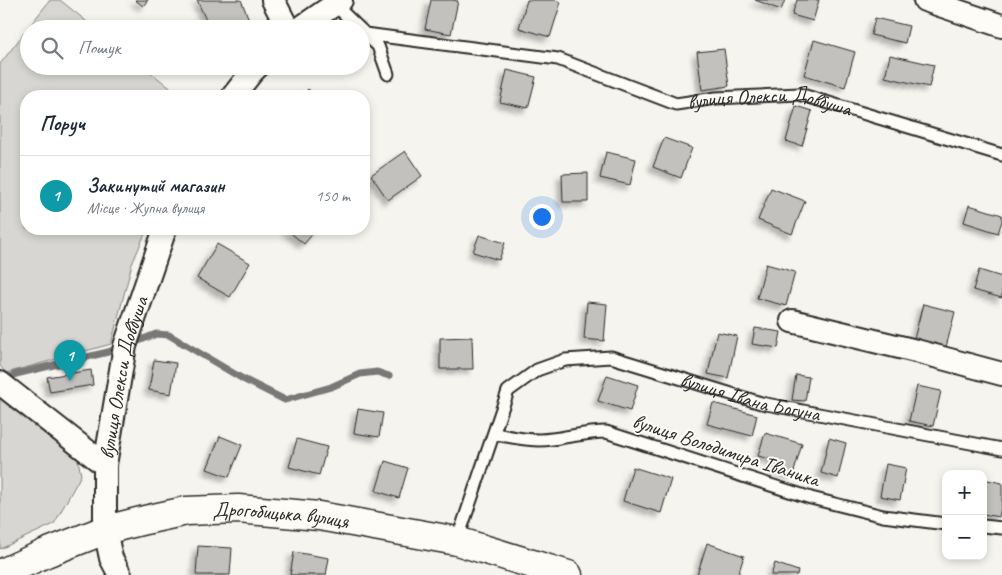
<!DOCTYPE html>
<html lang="uk">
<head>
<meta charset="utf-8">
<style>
	:root { --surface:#fff; --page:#f6f6f7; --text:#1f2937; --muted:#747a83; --line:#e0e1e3; --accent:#1a73e8 }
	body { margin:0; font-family:Caveat,sans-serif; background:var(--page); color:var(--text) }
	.controls { position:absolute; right:15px; bottom:15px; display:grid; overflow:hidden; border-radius:10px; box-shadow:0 2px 8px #0003 }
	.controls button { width:45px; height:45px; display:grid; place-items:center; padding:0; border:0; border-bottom:1px solid var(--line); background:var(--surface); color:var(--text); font:25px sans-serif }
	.you { position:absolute; left:541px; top:216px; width:18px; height:18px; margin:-12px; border:4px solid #fff; border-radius:50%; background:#1a73e8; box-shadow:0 0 0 8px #1a73e833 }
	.badge { display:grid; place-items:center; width:32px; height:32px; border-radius:50%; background:var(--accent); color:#fff; font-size:16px; font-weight:700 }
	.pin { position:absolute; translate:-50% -41px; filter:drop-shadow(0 1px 2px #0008) }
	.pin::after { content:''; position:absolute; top:26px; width:18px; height:15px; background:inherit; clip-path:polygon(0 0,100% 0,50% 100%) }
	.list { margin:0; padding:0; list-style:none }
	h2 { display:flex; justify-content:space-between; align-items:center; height:65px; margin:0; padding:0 20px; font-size:21px }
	h2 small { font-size:16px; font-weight:400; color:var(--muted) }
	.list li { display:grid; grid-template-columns:32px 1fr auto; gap:15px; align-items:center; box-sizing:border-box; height:80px; padding:0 20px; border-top:1px solid var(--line) }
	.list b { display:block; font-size:19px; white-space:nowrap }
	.list p { margin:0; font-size:16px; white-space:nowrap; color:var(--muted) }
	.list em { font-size:16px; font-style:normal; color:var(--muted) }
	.icon { flex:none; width:28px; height:28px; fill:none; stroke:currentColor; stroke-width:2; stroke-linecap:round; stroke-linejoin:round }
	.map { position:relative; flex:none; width:1002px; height:575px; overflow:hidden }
	.search { position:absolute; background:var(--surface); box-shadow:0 2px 8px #0003; left:20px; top:20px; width:350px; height:55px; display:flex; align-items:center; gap:12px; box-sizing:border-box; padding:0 18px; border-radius:28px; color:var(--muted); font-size:19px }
	.panel { position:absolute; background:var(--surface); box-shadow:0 2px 8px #0003; left:20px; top:90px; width:350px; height:145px; border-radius:20px }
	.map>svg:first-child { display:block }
	.green { fill:#d7d6d2; stroke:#81807e }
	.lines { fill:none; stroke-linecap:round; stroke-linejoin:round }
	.stream { stroke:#797877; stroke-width:7 }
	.building { fill:#c2c1be; stroke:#2b2b2b; filter:url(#shadow) }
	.lane-casing { stroke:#2b2b2b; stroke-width:15 }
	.street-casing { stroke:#2b2b2b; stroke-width:26 }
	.secondary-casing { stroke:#2b2b2b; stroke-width:31 }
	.lane { stroke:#fdfcf7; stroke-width:11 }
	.street { stroke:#fdfcf7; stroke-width:22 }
	.secondary { stroke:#fdfcf7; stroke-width:28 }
	.labels { text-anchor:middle; stroke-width:4; stroke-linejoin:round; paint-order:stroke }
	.street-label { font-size:21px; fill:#2b2b2b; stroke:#fdfcf7 }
</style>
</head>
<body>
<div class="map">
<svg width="1002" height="575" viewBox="0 0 1002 575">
	<defs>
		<filter id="shadow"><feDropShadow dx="-4.5" dy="4.5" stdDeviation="2.5" flood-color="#0004"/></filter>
	</defs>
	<rect width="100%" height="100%" fill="#f5f4ef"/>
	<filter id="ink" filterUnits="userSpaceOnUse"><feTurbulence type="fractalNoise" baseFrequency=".02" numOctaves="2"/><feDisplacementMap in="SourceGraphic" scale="10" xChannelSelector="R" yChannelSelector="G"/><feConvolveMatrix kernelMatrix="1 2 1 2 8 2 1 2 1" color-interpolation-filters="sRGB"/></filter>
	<g filter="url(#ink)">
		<g class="green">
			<polygon points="50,0 60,0 96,29 29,29 29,66 143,66 180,96 26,96 26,229 147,229 132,264 111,344 6,373 0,366 0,64"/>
			<polygon points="0,399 78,460 81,475 54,524 0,549"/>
		</g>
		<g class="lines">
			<g class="stream">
				<polyline points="131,344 156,334 169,335 243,379 285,400 331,387 360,374 377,372 389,376"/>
				<polyline points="8,378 16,374 108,352 121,347"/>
			</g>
		</g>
		<g class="building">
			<polygon points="135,0 148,0 143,6"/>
			<polygon points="197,0 241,0 253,29 210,29"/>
			<polygon points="431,0 452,0 458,1 451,34 425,29"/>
			<polygon points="527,0 555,0 561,2 550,37 519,28"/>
			<polygon points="755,0 785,0 781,10"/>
			<polygon points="797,0 819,0 813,21 792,15"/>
			<polygon points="875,18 909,26 905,43 871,35"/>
			<polygon points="814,40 855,52 845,87 804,75"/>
			<polygon points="724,49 729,86 702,90 697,52"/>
			<polygon points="890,55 934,65 929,87 885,77"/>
			<polygon points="507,70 536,77 528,108 500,102"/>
			<polygon points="308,89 317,96 301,96"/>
			<polygon points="796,106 812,111 802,146 786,141"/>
			<polygon points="664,138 692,148 681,178 653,167"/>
			<polygon points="405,151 422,176 388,200 371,175"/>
			<polygon points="606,152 636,159 630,185 600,178"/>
			<polygon points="588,173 588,202 563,202 562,174"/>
			<polygon points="771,188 805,201 792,234 758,220"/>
			<polygon points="969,205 1002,215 1002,221 998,233 964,222"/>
			<polygon points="286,229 317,229 304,244"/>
			<polygon points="479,235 505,243 499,260 473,252"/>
			<polygon points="217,244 250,263 230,297 197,278"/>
			<polygon points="766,264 795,272 786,306 757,298"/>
			<polygon points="979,270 1002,277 1002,298 973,290"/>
			<polygon points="587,302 607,304 604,341 584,339"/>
			<polygon points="923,304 955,312 946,347 914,339"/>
			<polygon points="755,328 781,332 778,348 752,344"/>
			<polygon points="717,332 737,336 728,378 708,374"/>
			<polygon points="472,337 473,369 440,369 440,338"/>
			<polygon points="154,360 176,363 171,394 149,390"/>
			<polygon points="91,370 93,385 50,392 47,377"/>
			<polygon points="607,375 638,385 630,411 598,401"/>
			<polygon points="796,375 809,377 805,401 792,400"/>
			<polygon points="917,386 941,391 933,426 909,421"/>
			<polygon points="713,403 757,415 752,436 707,424"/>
			<polygon points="358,409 383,413 379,437 354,433"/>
			<polygon points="765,433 802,444 793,475 771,468 774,460 758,456"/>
			<polygon points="220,436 242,445 229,477 207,469"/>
			<polygon points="829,438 846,443 838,478 821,473"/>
			<polygon points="297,439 327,447 319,475 289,467"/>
			<polygon points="385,461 408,468 399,498 376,491"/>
			<polygon points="886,464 906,468 900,500 880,496"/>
			<polygon points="633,467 671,479 661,513 623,501"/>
			<polygon points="983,479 1002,483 1002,502 999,517 983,514"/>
			<polygon points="707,543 744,556 738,575 697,575"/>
			<polygon points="198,546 232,548 230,575 196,575"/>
			<polygon points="294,552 329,558 326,575 290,575"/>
			<polygon points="775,563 798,571 797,575 771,575"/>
		</g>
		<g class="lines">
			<g class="lane-casing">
				<g id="lane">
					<polyline points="335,5 360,29"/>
					<path id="s1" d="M361 30 365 34 558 59 676 104 716 98 799 94 1002 155"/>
					<polyline points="365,34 378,46 388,74"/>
					<path d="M494 434C513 437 532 442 552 439 570 437 587 432 606 432L811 498 883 516 946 524"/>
					<polyline points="983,526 1002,528"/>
					<path id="s2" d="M457 541 508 391 537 370 565 360 611 357 761 403 1002 449"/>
				</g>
			</g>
			<g class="street-casing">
				<g id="street">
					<polyline points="273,0 288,29"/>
					<polyline points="925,0 1002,26"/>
					<polyline points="299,29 341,0"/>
					<polyline points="233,96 252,72 258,66"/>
					<polyline points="792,321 916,351 1002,374"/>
					<polyline points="0,383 105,465"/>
					<path id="s3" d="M120 575 111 558 105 530V465L125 346 165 229"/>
				</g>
			</g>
			<g class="secondary-casing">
				<g id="secondary">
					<path id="s4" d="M0 574 46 553 105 530 145 520 186 511 238 509 319 516 457 541 568 575"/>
				</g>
			</g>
			<use href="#lane" class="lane"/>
			<use href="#street" class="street"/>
			<use href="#secondary" class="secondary"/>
		</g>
	</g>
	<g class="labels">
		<g class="street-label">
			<text dy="7" stroke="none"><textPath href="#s1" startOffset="421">вулиця Олекси Довбуша</textPath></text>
			<text dy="7" stroke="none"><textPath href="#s3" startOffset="202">вулиця Олекси Довбуша</textPath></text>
			<text dy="7" stroke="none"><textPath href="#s2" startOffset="415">вулиця Івана Богуна</textPath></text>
			<text transform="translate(726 450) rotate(18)" y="7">вулиця Володимира Іваника</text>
			<text dy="7" stroke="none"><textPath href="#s4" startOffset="292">Дрогобицька вулиця</textPath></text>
		</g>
	</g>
</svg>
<div class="controls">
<button>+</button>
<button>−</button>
</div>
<div class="you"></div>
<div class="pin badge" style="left:70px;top:381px;background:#0f9aa8">1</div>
<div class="search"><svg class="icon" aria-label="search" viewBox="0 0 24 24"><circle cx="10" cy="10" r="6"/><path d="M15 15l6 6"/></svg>Пошук</div>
<section class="panel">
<h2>Поруч<small></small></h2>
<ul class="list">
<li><span class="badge" style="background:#0f9aa8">1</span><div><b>Закинутий магазин</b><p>Місце · Жупна вулиця</p></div><em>150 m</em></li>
</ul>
</section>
</div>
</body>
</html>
